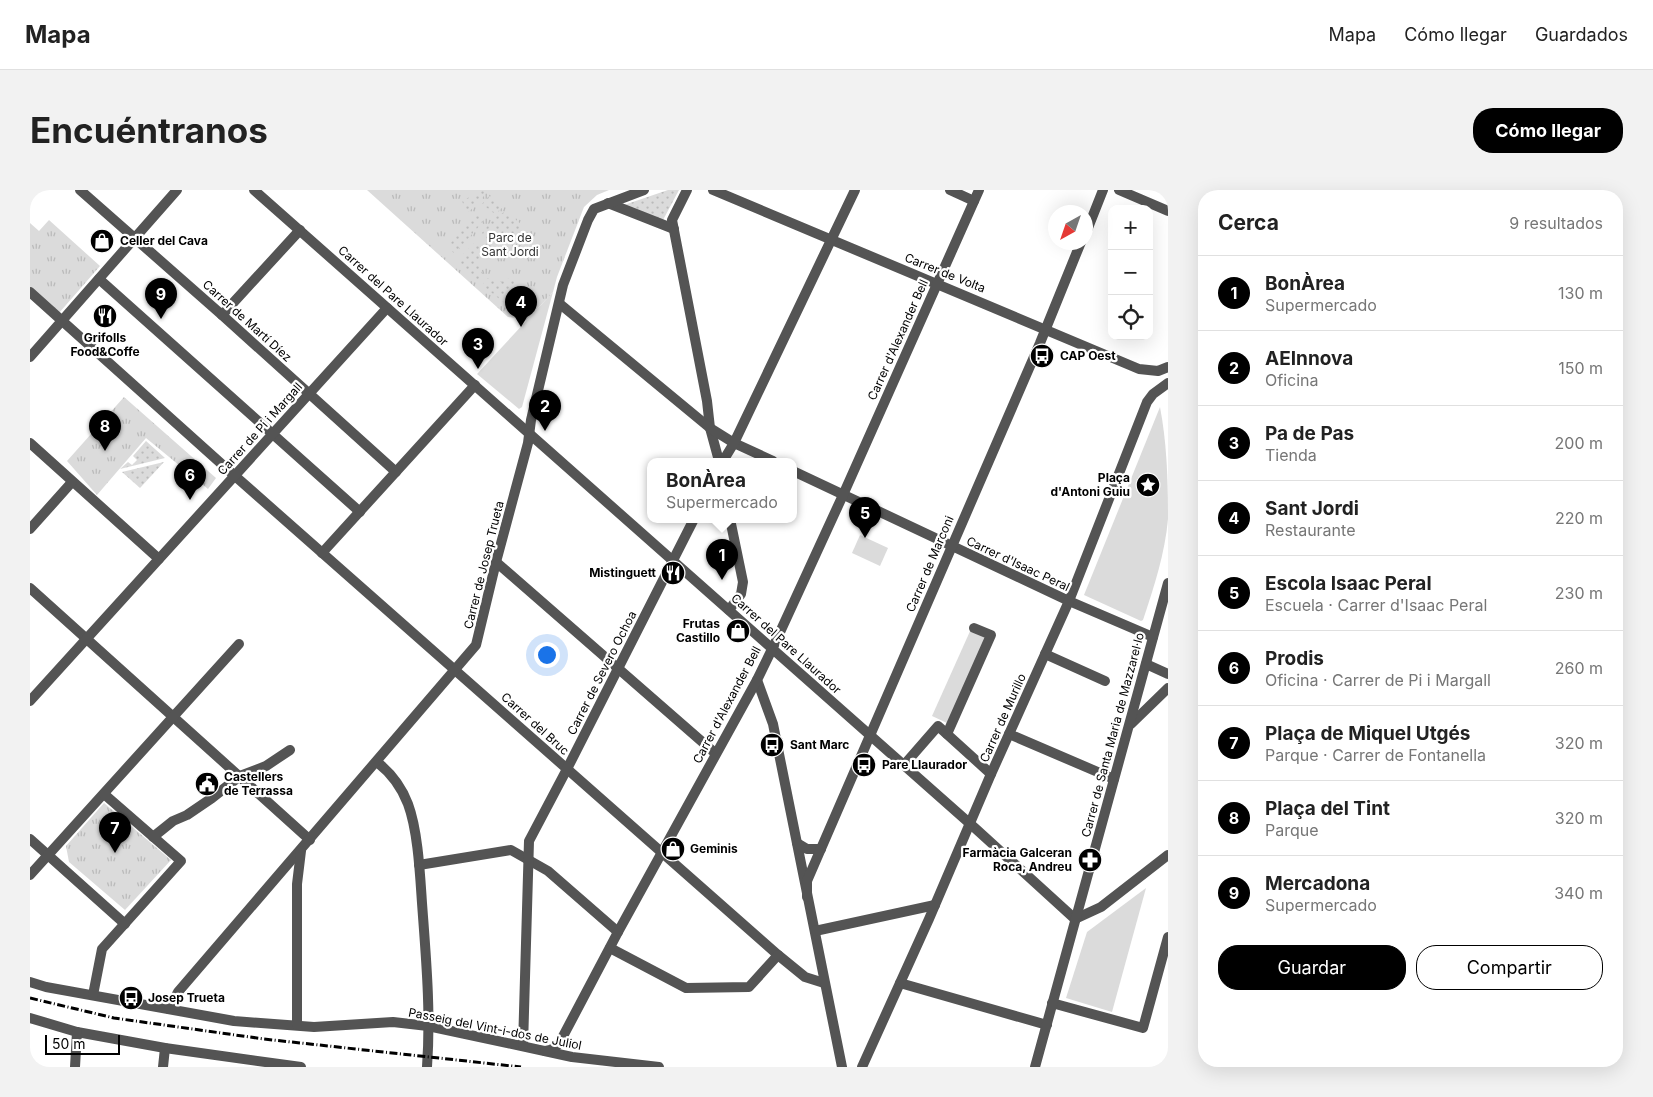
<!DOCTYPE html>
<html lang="es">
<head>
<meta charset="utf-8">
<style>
	:root { --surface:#fff; --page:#f2f2f2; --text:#222; --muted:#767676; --line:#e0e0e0; --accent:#000 }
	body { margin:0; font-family:Inter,sans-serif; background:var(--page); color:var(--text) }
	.controls { position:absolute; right:15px; top:15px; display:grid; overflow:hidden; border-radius:10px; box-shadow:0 5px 20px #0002 }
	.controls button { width:45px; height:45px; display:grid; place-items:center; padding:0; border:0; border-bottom:1px solid var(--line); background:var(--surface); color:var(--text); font:25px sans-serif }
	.compass { position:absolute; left:1018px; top:15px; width:45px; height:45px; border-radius:50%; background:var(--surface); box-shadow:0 5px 20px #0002; rotate:220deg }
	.scale { position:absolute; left:15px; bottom:12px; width:75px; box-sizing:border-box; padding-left:5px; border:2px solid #000; border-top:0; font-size:14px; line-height:18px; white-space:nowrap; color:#000; -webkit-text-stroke:4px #fff; paint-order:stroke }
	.you { position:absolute; left:516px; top:464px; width:18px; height:18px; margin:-12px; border:4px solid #fff; border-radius:50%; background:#1a73e8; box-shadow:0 0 0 8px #1a73e833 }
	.badge { display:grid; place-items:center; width:32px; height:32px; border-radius:50%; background:var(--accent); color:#fff; font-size:16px; font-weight:700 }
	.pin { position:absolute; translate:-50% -41px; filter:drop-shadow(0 1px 2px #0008) }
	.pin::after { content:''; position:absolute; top:26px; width:18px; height:15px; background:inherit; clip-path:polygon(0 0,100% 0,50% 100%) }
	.popup { position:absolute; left:617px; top:268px; width:150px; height:65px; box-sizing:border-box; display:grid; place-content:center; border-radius:10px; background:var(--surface); filter:drop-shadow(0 1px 4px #0005); font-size:16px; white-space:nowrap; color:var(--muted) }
	.popup b { font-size:19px; color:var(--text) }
	.popup::after { content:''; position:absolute; left:50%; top:100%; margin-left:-10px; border:10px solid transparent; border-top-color:var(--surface) }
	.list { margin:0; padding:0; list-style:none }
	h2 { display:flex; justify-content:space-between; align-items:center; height:65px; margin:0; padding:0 20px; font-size:21px }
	h2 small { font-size:16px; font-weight:400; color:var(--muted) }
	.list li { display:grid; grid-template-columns:32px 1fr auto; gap:15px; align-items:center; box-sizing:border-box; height:75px; padding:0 20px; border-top:1px solid var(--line) }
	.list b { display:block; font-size:19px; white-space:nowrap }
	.list p { margin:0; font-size:16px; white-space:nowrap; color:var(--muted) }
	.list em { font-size:16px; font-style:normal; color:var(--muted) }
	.actions { display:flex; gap:10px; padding:15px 20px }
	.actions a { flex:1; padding:11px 0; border:1px solid var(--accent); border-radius:20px; text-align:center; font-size:18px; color:var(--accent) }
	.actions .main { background:var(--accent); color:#fff }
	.icon { flex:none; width:28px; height:28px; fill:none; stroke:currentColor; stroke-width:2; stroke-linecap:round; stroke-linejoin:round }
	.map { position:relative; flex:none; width:1138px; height:877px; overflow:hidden; border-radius:20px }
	header { display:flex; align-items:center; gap:30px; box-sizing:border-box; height:70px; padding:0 25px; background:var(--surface); border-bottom:1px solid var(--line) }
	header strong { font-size:24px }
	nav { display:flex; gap:28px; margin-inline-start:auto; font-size:18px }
	.intro { display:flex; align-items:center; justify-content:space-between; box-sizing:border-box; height:120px; padding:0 30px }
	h1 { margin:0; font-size:35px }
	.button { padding:12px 22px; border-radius:20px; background:var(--accent); color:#fff; font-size:18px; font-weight:700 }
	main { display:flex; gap:30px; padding:0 30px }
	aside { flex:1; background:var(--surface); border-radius:20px; box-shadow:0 5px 20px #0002 }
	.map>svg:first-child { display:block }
	.grass { fill:#dbdbdb }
	.park { fill:url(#park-tufts) }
	.garden { fill:url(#garden-dots) }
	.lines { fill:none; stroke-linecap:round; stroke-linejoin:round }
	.street { stroke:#545454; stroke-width:10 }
	.rail { stroke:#000; stroke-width:3; stroke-dasharray:8 2.5 1 2.5; stroke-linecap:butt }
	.labels { text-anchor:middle; stroke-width:4.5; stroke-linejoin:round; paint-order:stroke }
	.park-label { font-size:12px; fill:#323232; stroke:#fff }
	.poi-label { font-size:12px; font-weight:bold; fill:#000; stroke:#fff; text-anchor:start }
	.street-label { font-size:12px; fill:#000; stroke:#fff }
</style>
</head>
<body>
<header>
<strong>Mapa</strong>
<nav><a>Mapa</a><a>Cómo llegar</a><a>Guardados</a></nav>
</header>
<div class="intro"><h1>Encuéntranos</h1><a class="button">Cómo llegar</a></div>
<main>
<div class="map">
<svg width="1138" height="877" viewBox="0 0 1138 877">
	<defs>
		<pattern id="park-tufts" width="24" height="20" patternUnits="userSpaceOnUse" patternTransform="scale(1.25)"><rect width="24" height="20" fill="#dbdbdb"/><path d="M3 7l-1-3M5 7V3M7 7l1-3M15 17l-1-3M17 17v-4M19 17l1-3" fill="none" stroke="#bababa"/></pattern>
		<pattern id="garden-dots" width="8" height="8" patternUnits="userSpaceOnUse" patternTransform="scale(1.25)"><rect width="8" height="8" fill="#dbdbdb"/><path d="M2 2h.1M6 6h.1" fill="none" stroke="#bababa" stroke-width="1.8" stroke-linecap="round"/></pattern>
	</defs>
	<rect width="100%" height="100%" fill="#fff"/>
	<g class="grass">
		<polygon points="523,102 492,217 489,219 447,184"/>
		<path d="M1130 217C1137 254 1138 291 1138 329 1135 363 1124 397 1113 430L1111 431 1054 405Z"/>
		<polygon points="830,345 858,358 850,376 822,363"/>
		<polygon points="941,439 957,446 917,533 902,526"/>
		<polygon points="1116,698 1082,822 1036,808 1057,742"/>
	</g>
	<g class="park">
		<polygon points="337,0 579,0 567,5 554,17 527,87 523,102 496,131 494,129 478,127"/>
		<polygon points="19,30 70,76 29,123 0,97 0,33 9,41"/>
		<polygon points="94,207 186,288 178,299 116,248 67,305 37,271"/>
		<polygon points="74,613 141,670 95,720 39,672 36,656"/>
	</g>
	<g class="garden">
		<polygon points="453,0 456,2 450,12 437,23 432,11"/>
		<polygon points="638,0 649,0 633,30 594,15"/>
		<polygon points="459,6 473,17 465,24 452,14"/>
		<polygon points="476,21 493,36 492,39 480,52 470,50 459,52 452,43 464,28"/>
		<polygon points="449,23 455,28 446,40 440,32"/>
		<polygon points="436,35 439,35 443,41 443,43 426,62 424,63 419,59 419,55"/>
		<path d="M444 53 453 58C447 69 447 77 455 86L449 93 430 74 429 68Z"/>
		<path d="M458 88 470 92 480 88 489 93C487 101 486 112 477 115L452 95Z"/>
		<polygon points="116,251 135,268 90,279 98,272 102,275 107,270 103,266"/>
		<polygon points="134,272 110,298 92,282"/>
	</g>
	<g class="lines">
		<g class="street">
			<polyline points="50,0 192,125 366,282"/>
			<polyline points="224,0 946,639 1045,729 1071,717 1138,665"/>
			<polyline points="657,0 642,30 677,211 680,238 689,271"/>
			<polyline points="683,0 1109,179 1128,181 1138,177"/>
			<polyline points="920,0 944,11"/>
			<polyline points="1089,0 1138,21"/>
			<polyline points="578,13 644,39"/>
			<polyline points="1056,43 1073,0"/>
			<polyline points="69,89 330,322"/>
			<polyline points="0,102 205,286 748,765 775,787 794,793"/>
			<polyline points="530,114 680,238 704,253 743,271"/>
			<polyline points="192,125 270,40"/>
			<polyline points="0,167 147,0"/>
			<polyline points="0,253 129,369"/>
			<polyline points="693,271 704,253 825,0"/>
			<polyline points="763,281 1039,411 1123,447"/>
			<polyline points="0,339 42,292"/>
			<polyline points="292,363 445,195"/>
			<polyline points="466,372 685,563"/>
			<polyline points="0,398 280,650"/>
			<polyline points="699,420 711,404 713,392 700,329"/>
			<polyline points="1015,464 1075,491"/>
			<polyline points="1116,474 1138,484"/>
			<polyline points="727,490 743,534 812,877"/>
			<polyline points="0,511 357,118"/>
			<polyline points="1101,534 1138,498"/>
			<polyline points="917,544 961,445 944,438"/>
			<polyline points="979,544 1084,589"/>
			<path d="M347 572C361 583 372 598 378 614 388 641 390 684 392 713 396 768 401 822 397 877"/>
			<polyline points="874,575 908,536 961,584"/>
			<polyline points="123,647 143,631 157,625 182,608 210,586 236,576 260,560"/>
			<polyline points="0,649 95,734"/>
			<polyline points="767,653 777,659 791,659"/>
			<polyline points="389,675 481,660 518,681 588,742"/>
			<polyline points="0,685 209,454"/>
			<polyline points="777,707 777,691 1010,153 1051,52"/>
			<polyline points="785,741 905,715"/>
			<polyline points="580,758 656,798 719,797 748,765"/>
			<polyline points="0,792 16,797 204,831 284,837 363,832 398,836 542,867 629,877"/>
			<polyline points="870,793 1017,835"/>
			<polyline points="63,805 72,759 151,671 74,604"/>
			<polyline points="1022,813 1113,838 1138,747"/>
			<polyline points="139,819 148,802 446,455 466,372 498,253 501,230 533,95 558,30 564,19 614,0"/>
			<polyline points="0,828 47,842 135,858 271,877"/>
			<polyline points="267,835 267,694 271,661"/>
			<polyline points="493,856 499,651 537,579 664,329"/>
			<path d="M515 861C522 860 526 858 530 852L588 742 727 490 745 453 813 305 949 0"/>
			<polyline points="45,877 47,842"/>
			<polyline points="133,877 135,858"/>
			<polyline points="832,877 899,729 961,584 1039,411 1117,212 1123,204 1138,193"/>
			<polyline points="1005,877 1138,393"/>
		</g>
		<polyline class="rail" points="0,808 84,828 234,849 491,877"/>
	</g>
	<defs>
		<g id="shop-disc" transform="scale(1.25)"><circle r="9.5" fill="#000" stroke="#fff"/><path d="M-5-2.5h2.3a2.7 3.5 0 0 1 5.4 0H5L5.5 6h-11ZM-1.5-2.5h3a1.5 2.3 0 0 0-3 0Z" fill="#fff"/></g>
		<g id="restaurant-disc" transform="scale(1.25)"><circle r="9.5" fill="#000" stroke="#fff"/><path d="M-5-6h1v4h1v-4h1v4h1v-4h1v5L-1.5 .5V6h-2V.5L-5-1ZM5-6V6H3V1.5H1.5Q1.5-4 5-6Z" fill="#fff"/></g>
		<g id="bus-disc" transform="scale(1.25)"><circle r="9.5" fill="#000" stroke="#fff"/><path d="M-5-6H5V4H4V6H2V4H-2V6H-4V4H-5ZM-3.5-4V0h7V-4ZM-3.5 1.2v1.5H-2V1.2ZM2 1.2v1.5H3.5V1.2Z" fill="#fff"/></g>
		<g id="sight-disc" transform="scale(1.25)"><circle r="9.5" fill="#000" stroke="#fff"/><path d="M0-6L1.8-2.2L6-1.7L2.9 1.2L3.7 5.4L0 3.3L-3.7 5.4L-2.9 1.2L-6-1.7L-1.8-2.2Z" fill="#fff"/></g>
		<g id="civic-disc" transform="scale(1.25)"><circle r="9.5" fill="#000" stroke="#fff"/><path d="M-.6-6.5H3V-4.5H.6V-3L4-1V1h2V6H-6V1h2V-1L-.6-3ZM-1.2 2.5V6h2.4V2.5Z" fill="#fff"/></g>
		<g id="pharmacy-disc" transform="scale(1.25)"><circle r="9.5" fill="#000" stroke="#fff"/><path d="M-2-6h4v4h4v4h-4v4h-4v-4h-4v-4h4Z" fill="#fff"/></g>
	</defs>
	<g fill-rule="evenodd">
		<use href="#shop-disc" x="72" y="51"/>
		<use href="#restaurant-disc" x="75" y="126"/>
		<use href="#bus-disc" x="1012" y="166"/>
		<use href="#sight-disc" x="1118" y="295"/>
		<use href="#restaurant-disc" x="643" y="383"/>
		<use href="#shop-disc" x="708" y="441"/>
		<use href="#bus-disc" x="742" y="555"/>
		<use href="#bus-disc" x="834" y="575"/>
		<use href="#civic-disc" x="177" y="594"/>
		<use href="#shop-disc" x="643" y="659"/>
		<use href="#pharmacy-disc" x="1060" y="670"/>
		<use href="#bus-disc" x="101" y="808"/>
	</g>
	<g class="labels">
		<g class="park-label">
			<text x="480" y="52">Parc de<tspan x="480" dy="14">Sant Jordi</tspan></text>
		</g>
		<g class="poi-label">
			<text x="90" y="55">Celler del Cava</text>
			<text x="75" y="152" text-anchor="middle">Grifolls<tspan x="75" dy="14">Food&amp;Coffe</tspan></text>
			<text x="1030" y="170">CAP Oest</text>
			<text x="1100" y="292" text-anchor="end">Plaça<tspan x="1100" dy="14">d'Antoni Guiu</tspan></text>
			<text x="626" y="387" text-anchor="end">Mistinguett</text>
			<text x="690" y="438" text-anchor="end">Frutas<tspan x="690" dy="14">Castillo</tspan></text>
			<text x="760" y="559">Sant Marc</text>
			<text x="852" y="579">Pare Llaurador</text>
			<text x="194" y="591">Castellers<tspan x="194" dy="14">de Terrassa</tspan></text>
			<text x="660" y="663">Geminis</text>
			<text x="1042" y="667" text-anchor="end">Farmàcia Galceran<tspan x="1042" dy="14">Roca, Andreu</tspan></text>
			<text x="118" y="812">Josep Trueta</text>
		</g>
		<g class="street-label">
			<text transform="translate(915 83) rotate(22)" y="4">Carrer de Volta</text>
			<text transform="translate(363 106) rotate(42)" y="4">Carrer del Pare Llaurador</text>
			<text transform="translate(217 131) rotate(42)" y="4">Carrer de Martí Díez</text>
			<text transform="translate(868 150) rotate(-66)" y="4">Carrer d'Alexander Bell</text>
			<text transform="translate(230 239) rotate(-48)" y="4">Carrer de Pi i Margall</text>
			<text transform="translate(900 374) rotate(-67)" y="4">Carrer de Marconi</text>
			<text transform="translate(988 374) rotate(25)" y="4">Carrer d'Isaac Peral</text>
			<text transform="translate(454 375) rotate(-76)" y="4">Carrer de Josep Trueta</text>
			<text transform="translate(756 454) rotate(42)" y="4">Carrer del Pare Llaurador</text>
			<text transform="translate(572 483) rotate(-63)" y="4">Carrer de Severo Ochoa</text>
			<text transform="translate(697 515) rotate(-62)" y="4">Carrer d'Alexander Bell</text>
			<text transform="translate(973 528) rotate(-66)" y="4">Carrer de Murillo</text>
			<text transform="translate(505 534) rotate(42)" y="4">Carrer del Bruc</text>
			<text transform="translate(1083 545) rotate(-75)" y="4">Carrer de Santa Maria de Mazzarel·lo</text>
			<text transform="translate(465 839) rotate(11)" y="4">Passeig del Vint-i-dos de Juliol</text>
		</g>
	</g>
</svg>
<div class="controls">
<button>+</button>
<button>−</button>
<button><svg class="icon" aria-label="locate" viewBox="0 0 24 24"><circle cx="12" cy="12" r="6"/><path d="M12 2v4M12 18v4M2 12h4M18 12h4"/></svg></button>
</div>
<svg class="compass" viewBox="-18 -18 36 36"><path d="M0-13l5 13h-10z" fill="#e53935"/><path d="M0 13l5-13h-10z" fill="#767676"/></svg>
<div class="scale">50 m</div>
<div class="you"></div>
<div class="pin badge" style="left:692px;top:390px">1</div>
<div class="popup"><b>BonÀrea</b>Supermercado</div>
<div class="pin badge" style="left:515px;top:241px">2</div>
<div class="pin badge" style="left:448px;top:179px">3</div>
<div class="pin badge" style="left:491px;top:137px">4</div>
<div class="pin badge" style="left:835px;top:348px">5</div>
<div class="pin badge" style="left:160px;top:310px">6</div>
<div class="pin badge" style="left:85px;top:663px">7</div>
<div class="pin badge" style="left:75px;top:261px">8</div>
<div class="pin badge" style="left:131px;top:129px">9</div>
</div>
<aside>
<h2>Cerca<small>9 resultados</small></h2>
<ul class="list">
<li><span class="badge">1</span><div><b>BonÀrea</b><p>Supermercado</p></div><em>130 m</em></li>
<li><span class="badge">2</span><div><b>AEInnova</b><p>Oficina</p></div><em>150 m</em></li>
<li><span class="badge">3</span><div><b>Pa de Pas</b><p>Tienda</p></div><em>200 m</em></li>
<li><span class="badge">4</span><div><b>Sant Jordi</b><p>Restaurante</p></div><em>220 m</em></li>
<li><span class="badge">5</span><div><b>Escola Isaac Peral</b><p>Escuela · Carrer d'Isaac Peral</p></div><em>230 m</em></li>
<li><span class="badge">6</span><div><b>Prodis</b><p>Oficina · Carrer de Pi i Margall</p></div><em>260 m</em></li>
<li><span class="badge">7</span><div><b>Plaça de Miquel Utgés</b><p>Parque · Carrer de Fontanella</p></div><em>320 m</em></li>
<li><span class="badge">8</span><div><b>Plaça del Tint</b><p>Parque</p></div><em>320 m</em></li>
<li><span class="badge">9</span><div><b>Mercadona</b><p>Supermercado</p></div><em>340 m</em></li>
</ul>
<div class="actions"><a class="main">Guardar</a><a>Compartir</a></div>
</aside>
</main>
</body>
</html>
